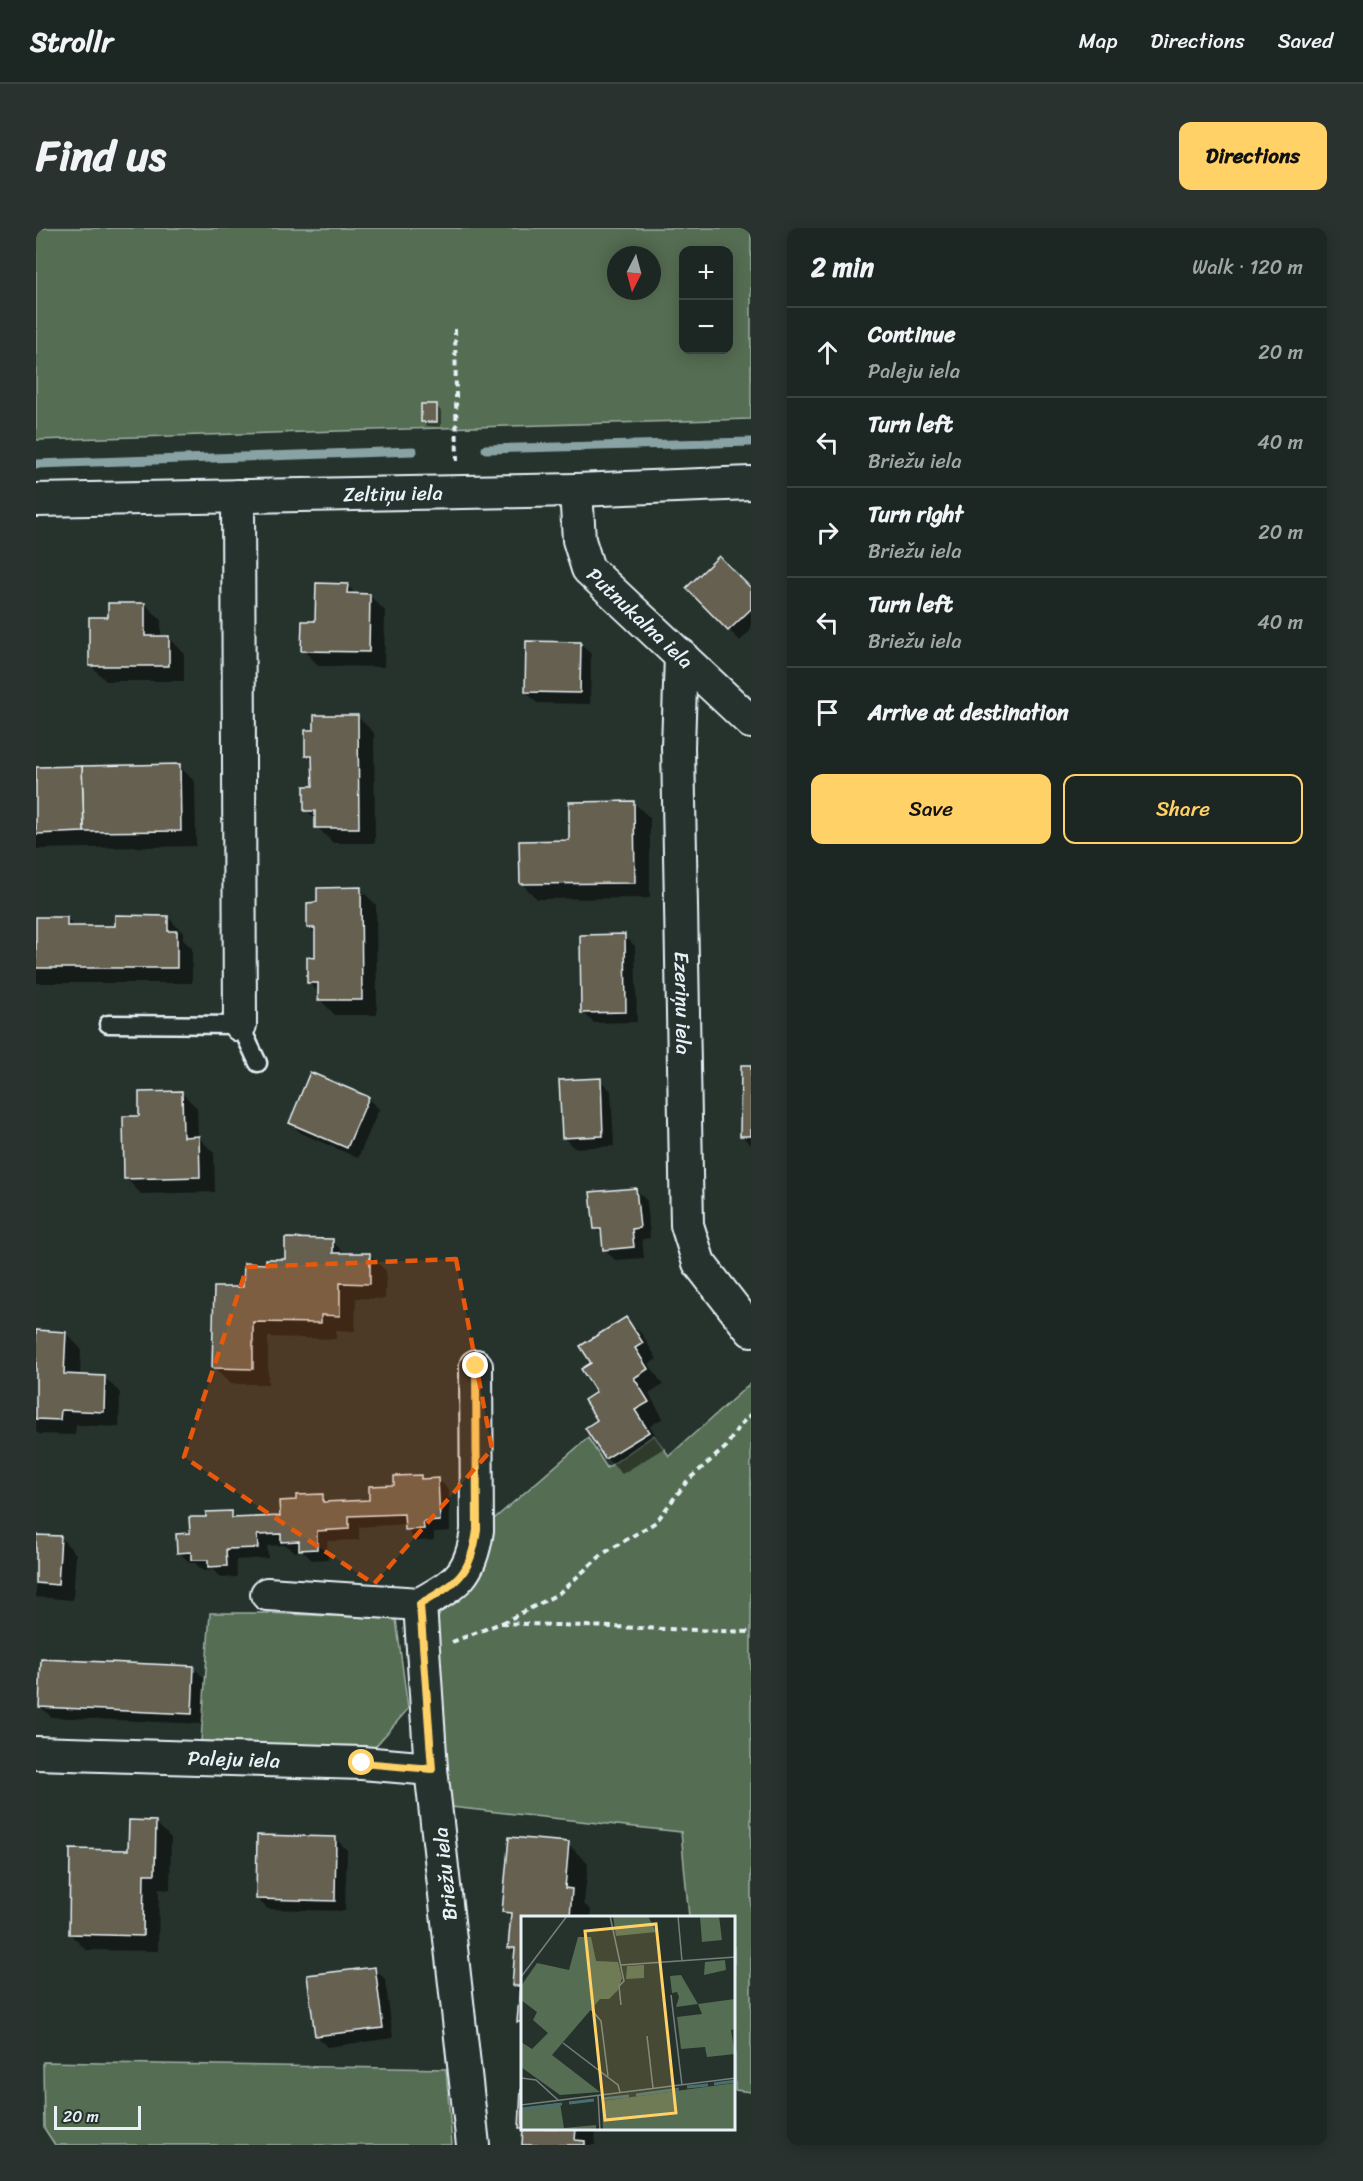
<!DOCTYPE html>
<html lang="en">
<head>
<meta charset="utf-8">
<style>
	:root { --surface:#1c2622; --page:#29322f; --text:#f1f3f6; --muted:#a0a5a5; --line:#3a4340; --accent:#ffd166 }
	body { margin:0; font-family:Sriracha,sans-serif; background:var(--page); color:var(--text) }
	.controls { position:absolute; right:18px; top:18px; display:grid; overflow:hidden; border-radius:12px; box-shadow:0 3px 15px #0003 }
	.controls button { width:54px; height:54px; display:grid; place-items:center; padding:0; border:0; border-bottom:2px solid var(--line); background:var(--surface); color:var(--text); font:30px sans-serif }
	.compass { position:absolute; left:571px; top:18px; width:54px; height:54px; border-radius:50%; background:var(--surface); box-shadow:0 3px 15px #0003; rotate:186deg }
	.scale { position:absolute; left:18px; bottom:15px; width:87px; box-sizing:border-box; padding-left:6px; border:3px solid #e8f1f8; border-top:0; font-size:16px; line-height:21px; white-space:nowrap; color:#e8f1f8; -webkit-text-stroke:4px #26332d; paint-order:stroke }
	.stop { position:absolute; width:18px; height:18px; margin:-14px; border:4px solid #ffd166; border-radius:50%; background:#fff }
	.stop.end { background:#ffd166; border-color:#fff; box-shadow:0 2px 6px #0008 }
	.list { margin:0; padding:0; list-style:none }
	h2 { display:flex; justify-content:space-between; align-items:center; height:78px; margin:0; padding:0 24px; font-size:26px }
	h2 small { font-size:20px; font-weight:400; color:var(--muted) }
	.list li { display:grid; grid-template-columns:39px 1fr auto; gap:18px; align-items:center; box-sizing:border-box; height:90px; padding:0 24px; border-top:2px solid var(--line) }
	.list b { display:block; font-size:22px; white-space:nowrap }
	.list p { margin:0; font-size:20px; white-space:nowrap; color:var(--muted) }
	.list em { font-size:20px; font-style:normal; color:var(--muted) }
	.actions { display:flex; gap:12px; padding:18px 24px }
	.actions a { flex:1; padding:14px 0; border:2px solid var(--accent); border-radius:12px; text-align:center; font-size:21px; color:var(--accent) }
	.actions .main { background:var(--accent); color:#111 }
	.icon { flex:none; width:33px; height:33px; fill:none; stroke:currentColor; stroke-width:2; stroke-linecap:round; stroke-linejoin:round }
	.map { position:relative; flex:none; width:715px; height:1917px; overflow:hidden; border-radius:12px }
	header { display:flex; align-items:center; gap:36px; box-sizing:border-box; height:84px; padding:0 30px; background:var(--surface); border-bottom:2px solid var(--line) }
	header strong { font-size:28px }
	nav { display:flex; gap:33px; margin-inline-start:auto; font-size:21px }
	.intro { display:flex; align-items:center; justify-content:space-between; box-sizing:border-box; height:144px; padding:0 36px }
	h1 { margin:0; font-size:42px }
	.button { padding:15px 27px; border-radius:12px; background:var(--accent); color:#111; font-size:21px; font-weight:700 }
	main { display:flex; gap:36px; padding:0 36px }
	aside { flex:1; background:var(--surface); border-radius:12px; box-shadow:0 3px 15px #0003 }
	.map>svg:first-child { display:block }
	.green { fill:#556d52; stroke:#9eafa5; stroke-width:1.5; fill-rule:evenodd }
	.shadow { fill:#0007 }
	.lines { fill:none; stroke-linecap:round; stroke-linejoin:round }
	.stream { stroke:#89a3a5; stroke-width:9 }
	.building { fill:#65614f; stroke:#e8f1f8; stroke-width:1.5 }
	.lane-casing { stroke:#e8f1f8; stroke-width:21 }
	.street-casing { stroke:#e8f1f8; stroke-width:36 }
	.path { stroke:#e8f1f8; stroke-width:4; stroke-dasharray:6 4.5; stroke-linecap:butt }
	.lane { stroke:#26332d; stroke-width:16 }
	.street { stroke:#26332d; stroke-width:32 }
	.route { stroke:#ffd166; stroke-width:8 }
	.marked { fill:#e8590c; fill-opacity:0.2; stroke:#e8590c; stroke-width:4.5; stroke-dasharray:12 8; stroke-linejoin:round }
	.labels { text-anchor:middle; stroke-width:6; stroke-linejoin:round; paint-order:stroke }
	.street-label { font-size:20px; fill:#e8f1f8; stroke:#26332d }
	.inset-river { fill:none; stroke:#4a6f6e; stroke-width:3 }
	.inset-road { fill:none; stroke:#747f7e; stroke-width:1.5 }
	.view { fill:#ffd166; fill-opacity:0.15; stroke:#ffd166; stroke-width:3 }
	.inset-edge { fill:none; stroke:#e8f1f8; stroke-width:3 }
</style>
</head>
<body>
<header>
<strong>Strollr</strong>
<nav><a>Map</a><a>Directions</a><a>Saved</a></nav>
</header>
<div class="intro"><h1>Find us</h1><a class="button">Directions</a></div>
<main>
<div class="map">
<svg width="715" height="1917" viewBox="0 0 715 1917">
	<rect width="100%" height="100%" fill="#26332d"/>
	<filter id="ink" filterUnits="userSpaceOnUse"><feTurbulence type="fractalNoise" baseFrequency=".0167" numOctaves="2"/><feDisplacementMap in="SourceGraphic" scale="12" xChannelSelector="R" yChannelSelector="G"/><feConvolveMatrix kernelMatrix="1 2 1 2 8 2 1 2 1" color-interpolation-filters="sRGB"/></filter>
	<g filter="url(#ink)">
		<g class="green">
			<path d="M0 0H715V191L0 212ZM648 22H692V122H648ZM580 27H616V63H580Z"/>
			<polygon points="715,1155 715,1864 699,1862 698,1689 653,1689 645,1604 415,1579 397,1405 405,1382 417,1368 451,1297 552,1210 571,1240 618,1207 633,1228"/>
			<polygon points="174,1385 231,1385 360,1391 372,1481 338,1520 165,1513"/>
			<polygon points="7,1834 410,1841 416,1917 19,1917 8,1900"/>
		</g>
		<g class="shadow">
			<polygon points="400,178 405,183 405,199 391,198 386,193"/>
			<polygon points="311,357 321,367 333,367 349,383 348,439 283,438 267,422 281,395"/>
			<polygon points="652,360 715,362 715,402 704,413"/>
			<polygon points="109,376 125,392 125,409 132,409 148,425 148,453 70,453 54,437 74,391"/>
			<polygon points="544,416 555,426 554,476 501,475 490,464"/>
			<polygon points="322,489 338,505 339,615 297,615 281,599 281,593 270,582 278,559 278,535 270,527 280,504"/>
			<polygon points="143,538 159,554 160,618 0,621 0,541"/>
			<polygon points="598,575 614,590 614,670 501,671 485,655 535,614"/>
			<polygon points="324,661 340,677 341,787 299,787 283,771 283,765 272,754 281,731 280,707 273,699 283,676"/>
			<polygon points="132,689 147,705 147,712 156,720 156,755 0,755 0,690 30,690 39,699 81,699"/>
			<polygon points="588,708 599,718 601,794 558,795 547,784"/>
			<polygon points="715,839 715,917 705,907"/>
			<polygon points="564,852 575,863 578,918 538,920 527,909"/>
			<polygon points="145,864 161,880 162,909 178,925 179,964 105,966 90,950 105,889"/>
			<polygon points="332,870 343,881 322,930 265,905 254,895"/>
			<polygon points="600,962 611,973 614,1010 606,1011 608,1030 579,1032 568,1021 567,1008 559,1001"/>
			<polygon points="296,1013 310,1027 334,1027 350,1043 349,1071 320,1070 319,1103 300,1102 300,1111 232,1109 232,1156 194,1156 178,1140 209,1061 232,1037"/>
			<polygon points="590,1091 606,1106 621,1131 613,1136 627,1157 613,1166 627,1190 614,1198 628,1220 586,1246 570,1230 557,1135"/>
			<polygon points="0,1104 30,1105 45,1121 44,1148 69,1150 84,1165 83,1199 40,1197 39,1207 3,1206 0,1203"/>
			<polygon points="384,1248 388,1252 402,1251 413,1262 414,1303 398,1304 398,1312 381,1313 370,1302 370,1296 323,1299 323,1312 291,1313 292,1331 276,1332 267,1323 258,1324 250,1317 231,1318 232,1330 200,1332 201,1349 185,1350 177,1342 167,1343 159,1335 154,1335 143,1324 171,1290 195,1285 201,1291 245,1289 262,1273 286,1268 293,1275 335,1273 359,1258"/>
			<polygon points="0,1308 25,1310 40,1326 37,1372 0,1369"/>
			<polygon points="157,1439 168,1450 166,1496 15,1489 4,1478"/>
			<polygon points="119,1594 135,1610 134,1662 123,1661 122,1723 50,1722 34,1706 94,1624"/>
			<polygon points="300,1611 311,1622 309,1683 232,1681 221,1671"/>
			<polygon points="532,1616 552,1636 548,1676 555,1682 555,1689 487,1689 487,1798 482,1793 485,1765 477,1757 480,1726 473,1719 476,1692 468,1684"/>
			<polygon points="338,1740 349,1751 357,1810 291,1819 280,1808"/>
			<polygon points="487,1862 487,1900 560,1900 559,1917 487,1917 488,1903 484,1899"/>
		</g>
		<g class="lines">
			<g class="stream">
				<polyline points="450,221 715,214"/>
				<polyline points="0,236 377,223"/>
			</g>
		</g>
		<g class="building">
			<rect x="385" y="176" width="16" height="18"/>
			<polygon points="683,328 715,360 715,381 692,403 650,360"/>
			<polygon points="280,355 312,356 311,365 334,366 333,424 265,423 266,393 279,393"/>
			<polygon points="72,375 109,375 109,408 133,408 133,438 53,438 53,389 72,389"/>
			<polygon points="490,413 545,414 544,465 489,464"/>
			<polygon points="278,487 322,487 323,600 279,600 279,583 268,583 268,558 277,558 276,528 269,528 269,502 278,502"/>
			<polygon points="144,536 145,603 48,604 46,538"/>
			<polygon points="46,538 48,604 0,606 0,539"/>
			<polygon points="598,573 599,655 484,656 483,613 533,612 533,574"/>
			<polygon points="325,659 326,772 282,772 282,755 271,755 271,729 279,730 279,700 271,700 271,675 281,674 281,660"/>
			<polygon points="79,687 132,688 132,703 141,703 141,740 0,740 0,689 31,689 31,698 79,698"/>
			<polygon points="589,706 590,784 545,785 544,707"/>
			<polygon points="705,837 715,837 715,908 704,908"/>
			<polygon points="274,844 333,869 311,920 253,895"/>
			<polygon points="565,850 567,908 526,910 523,852"/>
			<polygon points="146,863 147,909 163,908 164,949 88,951 87,888 103,888 103,864"/>
			<polygon points="600,960 604,1000 596,1001 598,1019 567,1022 565,1001 558,1001 554,964"/>
			<polygon points="249,1010 297,1011 297,1025 334,1025 334,1056 304,1055 304,1088 285,1087 285,1095 217,1094 217,1141 176,1140 178,1059 207,1059 208,1035 230,1036 230,1031 249,1031"/>
			<polygon points="590,1089 607,1115 599,1120 612,1141 598,1150 613,1174 599,1182 613,1204 569,1231 549,1200 561,1192 548,1172 560,1164 545,1141 555,1135 544,1118"/>
			<polygon points="0,1102 30,1104 28,1146 69,1148 68,1184 25,1182 24,1192 0,1191"/>
			<polygon points="385,1247 385,1251 402,1250 404,1293 387,1294 388,1301 369,1302 368,1286 313,1288 313,1301 281,1303 281,1321 263,1322 263,1313 245,1314 245,1306 221,1307 222,1320 190,1321 191,1338 172,1339 172,1332 155,1332 155,1324 141,1325 140,1306 154,1305 153,1289 170,1289 170,1284 196,1283 196,1290 244,1288 243,1273 260,1272 260,1267 287,1266 287,1274 333,1272 333,1258 358,1257 358,1248"/>
			<polygon points="0,1307 25,1308 22,1357 0,1355"/>
			<polygon points="5,1431 158,1438 156,1486 3,1479"/>
			<polygon points="93,1592 120,1593 119,1646 108,1646 107,1708 33,1706 34,1621 92,1622"/>
			<polygon points="221,1607 300,1609 299,1673 220,1671"/>
			<polygon points="473,1609 533,1614 529,1660 536,1661 534,1689 487,1689 487,1794 481,1794 484,1758 476,1758 479,1720 472,1720 475,1685 466,1684"/>
			<polygon points="339,1739 347,1800 279,1808 271,1747"/>
			<polygon points="485,1861 487,1861 487,1900 483,1900"/>
			<polygon points="487,1900 540,1900 539,1912 549,1913 549,1917 486,1917"/>
		</g>
		<g class="lines">
			<g class="lane-casing">
				<polyline id="lane" points="72,796 204,797 222,835"/>
			</g>
			<g class="street-casing">
				<g id="street">
					<path id="s1" d="M540 262 543 312 552 341 715 494"/>
					<polyline points="202,268 204,797"/>
					<path id="s2" d="M0 272 540 262 715 255"/>
					<path id="s3" d="M645 427 642 519 651 997 663 1035 715 1102"/>
					<polyline points="231,1366 384,1376"/>
					<path id="s4" d="M0 1525 326 1535 395 1541"/>
					<path d="M437 1917 395 1541 384 1376C421 1355 435 1347 441 1302L440 1138"/>
				</g>
			</g>
			<g class="path">
				<polyline points="419,101 421,235"/>
				<polyline points="466,1395 522,1366 568,1325 620,1294 652,1252 690,1219 703,1198 715,1186"/>
				<polyline points="416,1414 465,1395 715,1404"/>
			</g>
			<use href="#lane" class="lane"/>
			<use href="#street" class="street"/>
		</g>
	</g>
	<g class="lines" filter="url(#ink)">
		<path class="route" d="M326 1535 396 1541 384 1376C421 1355 435 1347 441 1302L440 1138"/>
	</g>
	<path class="marked" d="M420 1031 456 1221 338 1356 148 1229 211 1039Z"/>
	<g class="labels">
		<g class="street-label">
			<text dy="7" stroke="none"><textPath href="#s2" startOffset="357">Zeltiņu iela</textPath></text>
			<text dy="7" stroke="none"><textPath href="#s1" startOffset="152">Putnukalna iela</textPath></text>
			<text dy="7" stroke="none"><textPath href="#s3" startOffset="348">Ezeriņu iela</textPath></text>
			<text dy="7" stroke="none"><textPath href="#s4" startOffset="198">Paleju iela</textPath></text>
			<text transform="translate(409 1646) rotate(-96)" y="7">Briežu iela</text>
		</g>
	</g>
	<g transform="translate(485 1688)">
		<rect width="214" height="214" fill="#26332d"/>
		<path d="M92 0H127L135 16 95 20ZM198 0 201 24 181 26 179 1ZM57 21H70L75 45 97 46 101 62 97 74 88 83H79L31 139 79 176 39 179 0 151V126L11 133 27 117 12 104 16 96 0 84V70L16 47 48 54ZM204 44 205 54 183 59 184 46ZM123 49V62L105 63 106 50ZM160 59 177 88 214 83V113L210 114 214 138 186 141 184 131 160 133 156 101 181 98 177 88 155 91 158 81 156 76 151 77 149 60ZM214 167V214H82L81 185ZM39 187 43 212 75 209V214H0V192Z" fill="#556d52"/>
		<path class="inset-river" d="M193 168 215 165M166 171 187 169M115 179 158 173M81 183 108 180M48 187 73 184M0 193 41 188"/>
		<path class="inset-road" d="M89 0 103 65 98 70 100 89M157 0 161 45M100 49 215 41M0 61 46 0M150 79 161 169M70 93 80 105 87 160M126 120 132 172M42 127 97 169 99 176M0 162 15 164 37 184M77 179 79 215M0 189 215 162"/>
		<path class="view" d="M135 8 155 197 84 204 64 15Z"/>
		<rect width="214" height="214" class="inset-edge"/>
	</g>
</svg>
<div class="controls">
<button>+</button>
<button>−</button>
</div>
<svg class="compass" viewBox="-18 -18 36 36"><path d="M0-13l5 13h-10z" fill="#e53935"/><path d="M0 13l5-13h-10z" fill="#a0a5a5"/></svg>
<div class="scale">20 m</div>
<div class="stop" style="left:326px;top:1535px"></div>
<div class="stop end" style="left:440px;top:1138px"></div>
</div>
<aside>
<h2>2 min<small>Walk · 120 m</small></h2>
<ul class="list">
<li><svg class="icon" aria-label="ahead" viewBox="0 0 24 24"><path d="M12 20V5M6 11l6-6 6 6"/></svg><div><b>Continue</b><p>Paleju iela</p></div><em>20 m</em></li>
<li><svg class="icon" aria-label="left" viewBox="0 0 24 24"><path d="M17 20v-9H6M10 6l-5 5 5 5"/></svg><div><b>Turn left</b><p>Briežu iela</p></div><em>40 m</em></li>
<li><svg class="icon" aria-label="right" viewBox="0 0 24 24"><path d="M7 20v-9h11M14 6l5 5-5 5"/></svg><div><b>Turn right</b><p>Briežu iela</p></div><em>20 m</em></li>
<li><svg class="icon" aria-label="left" viewBox="0 0 24 24"><path d="M17 20v-9H6M10 6l-5 5 5 5"/></svg><div><b>Turn left</b><p>Briežu iela</p></div><em>40 m</em></li>
<li><svg class="icon" aria-label="arrive" viewBox="0 0 24 24"><path d="M6 21V4h12l-3 4 3 4H6"/></svg><div><b>Arrive at destination</b></div></li>
</ul>
<div class="actions"><a class="main">Save</a><a>Share</a></div>
</aside>
</main>
</body>
</html>
